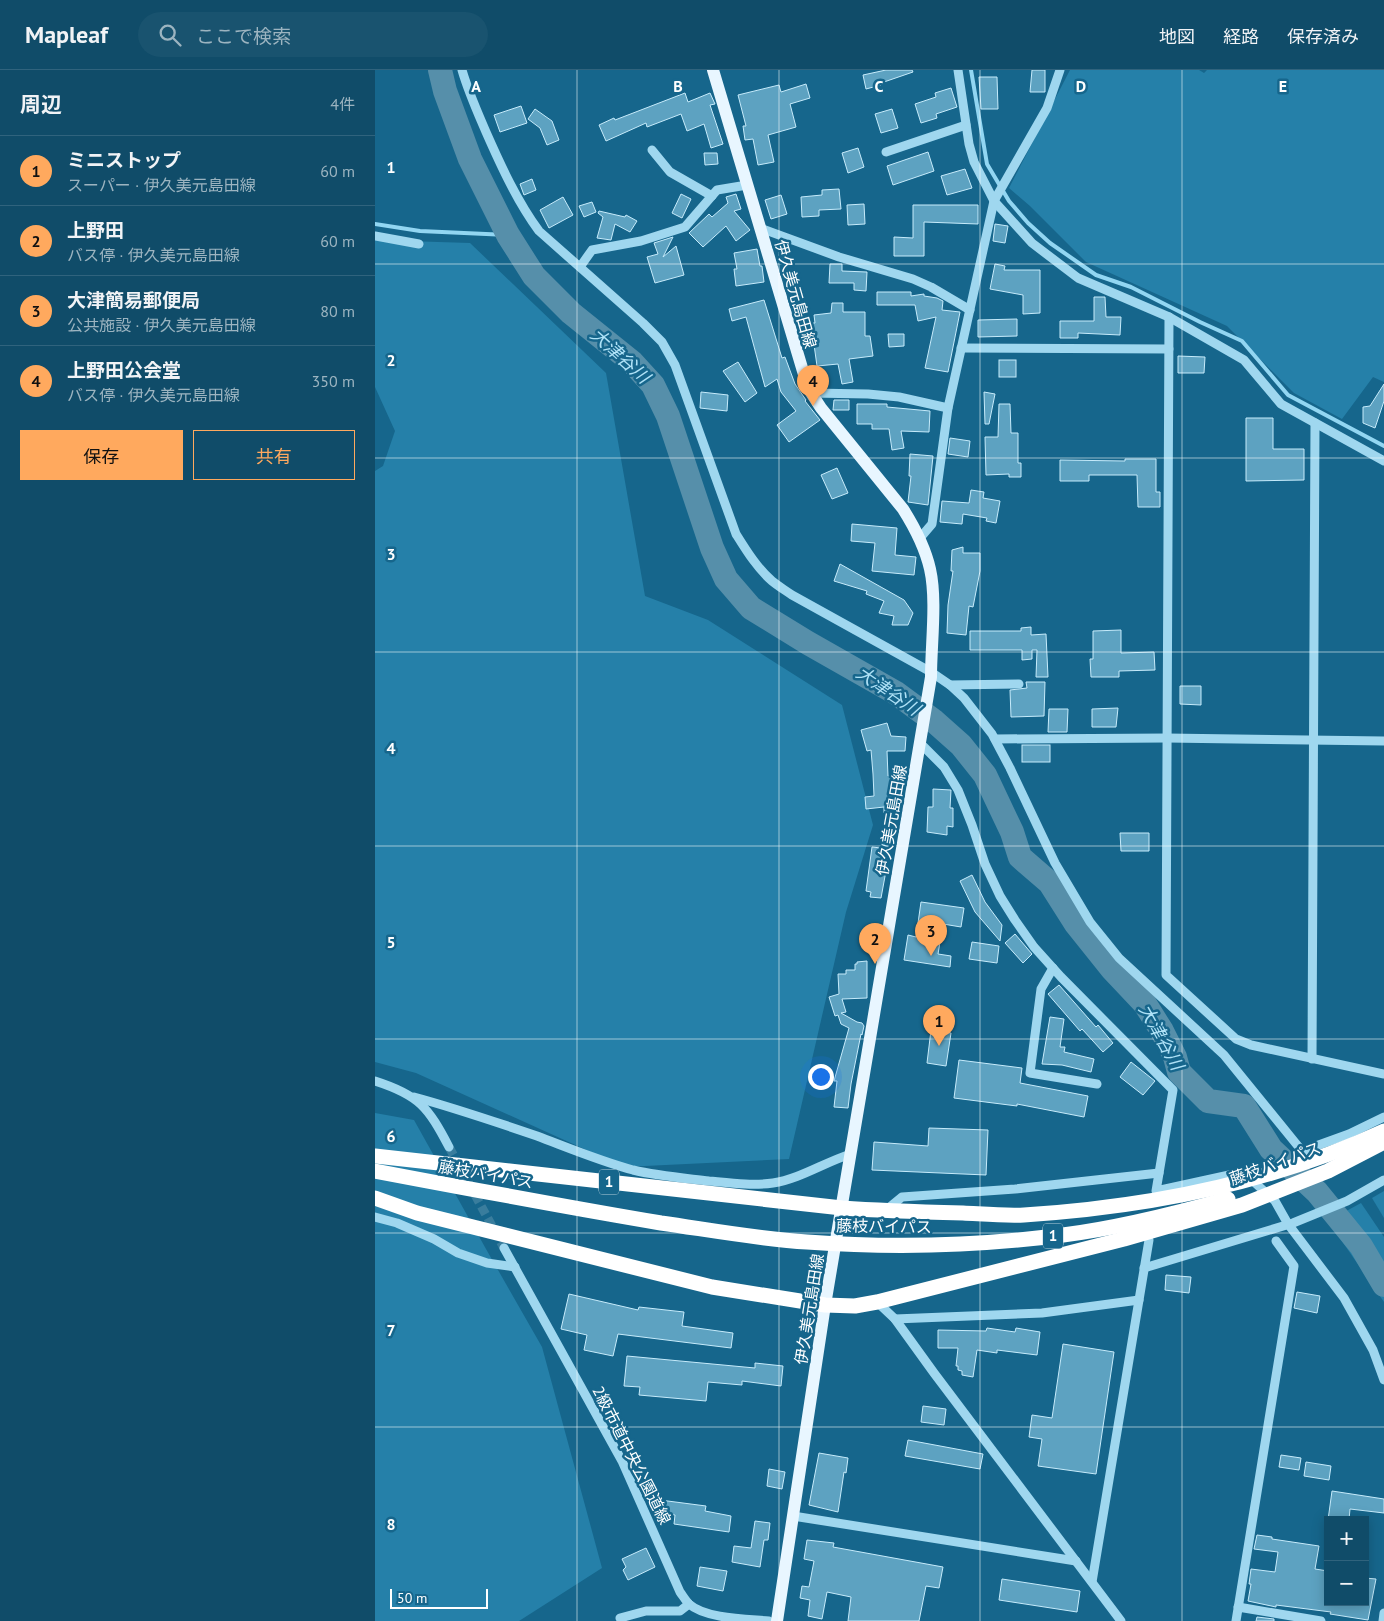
<!DOCTYPE html>
<html lang="ja">
<head>
<meta charset="utf-8">
<style>
	:root { --surface:#104c69; --page:#19536f; --text:#f1f3f6; --muted:#9cb4c0; --line:#30637d; --accent:#ffa95e }
	body { margin:0; font-family:"PT Sans","Noto Sans JP",sans-serif; background:var(--page); color:var(--text) }
	.controls { position:absolute; right:15px; bottom:15px; display:grid; overflow:hidden; border-radius:0px; box-shadow:0 2px 12px #0003 }
	.controls button { width:45px; height:45px; display:grid; place-items:center; padding:0; border:0; border-bottom:1px solid var(--line); background:var(--surface); color:var(--text); font:25px sans-serif }
	.scale { position:absolute; left:15px; bottom:12px; width:98px; box-sizing:border-box; padding-left:5px; border:2px solid #fff; border-top:0; font-size:14px; line-height:18px; white-space:nowrap; color:#fff; -webkit-text-stroke:4px #16668c; paint-order:stroke }
	.you { position:absolute; left:445px; top:1006px; width:18px; height:18px; margin:-12px; border:4px solid #fff; border-radius:50%; background:#1a73e8; box-shadow:0 0 0 8px #1a73e833 }
	.badge { display:grid; place-items:center; width:32px; height:32px; border-radius:50%; background:var(--accent); color:#111; font-size:16px; font-weight:700 }
	.pin { position:absolute; translate:-50% -41px; filter:drop-shadow(0 1px 2px #0008) }
	.pin::after { content:''; position:absolute; top:26px; width:18px; height:15px; background:inherit; clip-path:polygon(0 0,100% 0,50% 100%) }
	.list { margin:0; padding:0; list-style:none }
	h2 { display:flex; justify-content:space-between; align-items:center; height:65px; margin:0; padding:0 20px; font-size:21px }
	h2 small { font-size:16px; font-weight:400; color:var(--muted) }
	.list li { display:grid; grid-template-columns:32px 1fr auto; gap:15px; align-items:center; box-sizing:border-box; height:70px; padding:0 20px; border-top:1px solid var(--line) }
	.list b { display:block; font-size:19px; white-space:nowrap }
	.list p { margin:0; font-size:16px; white-space:nowrap; color:var(--muted) }
	.list em { font-size:16px; font-style:normal; color:var(--muted) }
	.actions { display:flex; gap:10px; padding:15px 20px }
	.actions a { flex:1; padding:11px 0; border:1px solid var(--accent); border-radius:0px; text-align:center; font-size:18px; color:var(--accent) }
	.actions .main { background:var(--accent); color:#111 }
	.icon { flex:none; width:28px; height:28px; fill:none; stroke:currentColor; stroke-width:2; stroke-linecap:round; stroke-linejoin:round }
	.map { position:relative; flex:none; width:1009px; height:1551px; overflow:hidden }
	header { display:flex; align-items:center; gap:30px; box-sizing:border-box; height:70px; padding:0 25px; background:var(--surface); border-bottom:1px solid var(--line) }
	header strong { font-size:24px }
	nav { display:flex; gap:28px; margin-inline-start:auto; font-size:18px }
	.search { width:350px; height:45px; background:var(--page); display:flex; align-items:center; gap:12px; box-sizing:border-box; padding:0 18px; border-radius:28px; color:var(--muted); font-size:19px }
	main { display:flex }
	aside { flex:1; background:var(--surface) }
	.map>svg:first-child { display:block }
	.green { fill:#2580a9 }
	.lines { fill:none; stroke-linecap:round; stroke-linejoin:round }
	.stream { stroke:#92d6f2; stroke-width:4 }
	.river { stroke:#568faa; stroke-width:24 }
	.building { fill:#5da2c1; stroke:#c6ebfb }
	.minor-tunnel { stroke:#397d9d; stroke-width:9; stroke-dasharray:9 4.5; stroke-linecap:butt }
	.minor { stroke:#9fd7ef; stroke-width:9 }
	.major { stroke:#e8f6ff; stroke-width:12 }
	.highway { stroke:#fff; stroke-width:15 }
	.grid { fill:none; stroke:#fff; stroke-width:1; stroke-opacity:0.55 }
	.labels { text-anchor:middle; stroke-width:5; stroke-linejoin:round; paint-order:stroke }
	.shield { fill:#16668c; stroke:#b9d1dc; stroke-width:1 }
	.shield-label { font-size:15px; font-weight:bold; fill:#fff }
	.street-label { font-size:16px; fill:#fff; stroke:#16668c }
	.water-label { font-size:18px; font-style:italic; fill:#afe2f7; stroke:#16668c }
	.grid-label { font-size:16px; text-anchor:middle; font-weight:bold; fill:#fff; stroke:#16668c; stroke-width:5; stroke-linejoin:round; paint-order:stroke }
</style>
</head>
<body>
<header>
<strong>Mapleaf</strong>
<div class="search"><svg class="icon" aria-label="search" viewBox="0 0 24 24"><circle cx="10" cy="10" r="6"/><path d="M15 15l6 6"/></svg>ここで検索</div>
<nav><a>地図</a><a>経路</a><a>保存済み</a></nav>
</header>
<main>
<aside>
<h2>周辺<small>4件</small></h2>
<ul class="list">
<li><span class="badge">1</span><div><b>ミニストップ</b><p>スーパー · 伊久美元島田線</p></div><em>60 m</em></li>
<li><span class="badge">2</span><div><b>上野田</b><p>バス停 · 伊久美元島田線</p></div><em>60 m</em></li>
<li><span class="badge">3</span><div><b>大津簡易郵便局</b><p>公共施設 · 伊久美元島田線</p></div><em>80 m</em></li>
<li><span class="badge">4</span><div><b>上野田公会堂</b><p>バス停 · 伊久美元島田線</p></div><em>350 m</em></li>
</ul>
<div class="actions"><a class="main">保存</a><a>共有</a></div>
</aside>
<div class="map">
<svg width="1009" height="1551" viewBox="0 0 1009 1551">
	<rect width="100%" height="100%" fill="#16668c"/>
	<g class="green">
		<polygon points="695,0 824,0 829,3 832,0 1009,0 1009,312 998,307 967,349 919,323 852,256 711,192 655,136 634,118"/>
		<polygon points="0,170 95,173 231,303 270,526 333,550 467,635 498,755 471,842 414,1089 249,1097 41,1003 0,992 0,401 8,396 20,361 0,317"/>
		<polygon points="0,1043 39,1050 111,1179 167,1277 227,1498 144,1551 0,1551"/>
		<polygon points="1009,1121 1009,1148 997,1128"/>
		<polygon points="986,1133 1009,1167 1009,1232 953,1151"/>
	</g>
	<g class="lines">
		<g class="stream">
			<polyline points="596,0 612,94 634,131 653,153 675,173 721,205 756,217 825,252 867,271 913,325 1009,376"/>
			<polyline points="0,154 45,161 133,165"/>
		</g>
		<polyline class="river" points="65,0 70,21 95,89 133,165 159,206 196,243 257,292 278,315 293,346 337,478 351,509 376,538 433,573 521,623 559,651 586,675 610,705 637,762 645,787 675,813 701,854 737,899 770,934 787,961 800,987 804,1002 833,1031 869,1036 896,1079 942,1122 986,1176 1009,1215"/>
	</g>
	<g class="building">
		<polygon points="511,0 537,0 538,2 506,13 506,15 491,19 488,5"/>
		<polygon points="657,0 670,0 670,22 655,22"/>
		<polygon points="604,7 622,7 623,39 606,39"/>
		<polygon points="431,14 435,28 415,34 421,57 393,65 399,92 383,95 378,69 370,70 368,56 371,56 363,25 404,15 406,22"/>
		<polygon points="576,18 582,37 561,44 562,48 546,53 540,34 561,27 560,23"/>
		<polygon points="310,23 313,32 335,23 340,34 335,35 348,74 336,78 329,54 312,61 306,44 272,57 271,53 231,71 224,55 239,48 240,50"/>
		<polygon points="146,36 152,53 125,62 119,45"/>
		<polygon points="160,39 177,51 184,70 172,75 165,58 153,49"/>
		<polygon points="517,39 523,58 506,63 500,44"/>
		<polygon points="483,78 489,97 473,103 467,83"/>
		<polygon points="553,82 559,101 518,115 512,96"/>
		<polygon points="329,83 342,83 343,94 330,95"/>
		<polygon points="590,99 597,118 572,125 566,106"/>
		<polygon points="157,109 161,120 149,125 145,114"/>
		<polygon points="464,119 466,139 444,140 444,146 427,147 426,127 447,125 447,120"/>
		<polygon points="306,124 316,129 307,148 297,143"/>
		<polygon points="361,124 366,139 359,141 375,160 361,171 351,156 328,177 314,163 334,144 337,147 353,133 351,127"/>
		<polygon points="406,125 412,144 396,149 390,130"/>
		<polygon points="188,127 198,145 174,158 165,140"/>
		<polygon points="217,132 221,142 209,147 204,136"/>
		<polygon points="489,134 490,154 473,155 472,135"/>
		<polygon points="538,135 603,135 603,154 549,152 549,186 519,186 519,167 538,168"/>
		<polygon points="224,141 250,147 251,145 262,151 255,162 240,154 236,170 222,168 228,147 223,143"/>
		<polygon points="620,154 633,156 630,173 618,171"/>
		<polygon points="298,167 288,187 301,176 309,205 280,213 272,187 283,184 279,173"/>
		<polygon points="382,179 385,196 387,196 389,212 361,216 359,199 362,199 359,183"/>
		<polygon points="455,194 467,194 467,201 492,202 491,221 479,220 479,213 454,213"/>
		<polygon points="620,194 630,196 629,200 665,200 665,243 648,244 648,225 615,219"/>
		<polygon points="502,222 536,222 536,226 549,224 549,226 562,228 568,231 567,240 585,242 573,302 550,298 561,247 543,251 540,235 502,235"/>
		<polygon points="719,227 730,227 731,247 746,247 745,265 703,263 703,268 685,268 685,251 719,251"/>
		<polygon points="389,230 407,288 410,287 420,314 431,330 430,331 445,350 414,372 402,355 421,341 406,322 402,309 390,317 371,247 357,251 354,239"/>
		<polygon points="457,233 468,233 468,242 490,242 490,266 495,266 498,286 474,289 478,312 467,314 463,294 442,296 436,253 440,253 439,245 456,243"/>
		<polygon points="642,249 642,266 603,267 603,250"/>
		<polygon points="513,264 529,264 529,276 514,277"/>
		<polygon points="803,286 830,287 829,303 803,303"/>
		<rect x="624" y="290" width="17" height="17"/>
		<polygon points="363,292 382,323 370,332 348,301"/>
		<polygon points="1009,314 1009,331 1000,358 988,353 988,337 995,336"/>
		<polygon points="326,322 353,325 352,341 325,338"/>
		<polygon points="609,322 620,324 614,354 610,354"/>
		<polygon points="459,330 474,330 474,340 458,340"/>
		<polygon points="482,334 512,334 512,337 555,341 554,362 526,361 529,378 517,380 514,359 497,359 497,354 482,354"/>
		<polygon points="624,334 635,334 636,363 643,363 643,393 646,393 646,407 634,407 634,404 611,405 610,367 623,367"/>
		<polygon points="871,348 898,348 898,379 929,379 929,410 871,411"/>
		<polygon points="575,368 595,371 593,387 573,384"/>
		<polygon points="535,384 558,386 553,435 533,432 536,406 534,406"/>
		<polygon points="750,389 781,389 781,422 785,422 785,437 763,437 762,405 714,405 714,411 685,411 685,390 750,391"/>
		<polygon points="462,398 473,423 457,429 446,405"/>
		<polygon points="596,420 609,422 608,428 625,431 621,453 611,451 612,448 588,444 587,454 565,452 567,431 594,433"/>
		<polygon points="477,454 522,458 520,485 541,487 539,505 497,501 500,473 476,471"/>
		<polygon points="588,477 588,483 605,483 605,501 598,537 594,536 591,565 572,563 573,535 578,501 576,501 577,480"/>
		<polygon points="465,494 529,530 538,543 533,555 517,555 519,546 504,543 509,531 491,524 492,521 459,511"/>
		<polygon points="656,557 656,565 671,564 673,607 661,607 662,580 657,580 657,589 647,590 647,580 595,580 595,561 646,561 646,558"/>
		<polygon points="746,560 746,583 779,582 780,600 744,601 744,607 716,607 715,589 718,589 718,561"/>
		<polygon points="651,612 670,612 669,646 636,647 635,620 652,618"/>
		<polygon points="805,616 826,616 826,635 805,634"/>
		<polygon points="743,638 741,657 717,657 717,639"/>
		<polygon points="674,639 693,639 692,662 673,662"/>
		<polygon points="512,653 516,666 531,667 530,681 512,681 513,706 521,706 522,727 525,727 525,743 509,743 509,737 491,739 490,727 499,726 498,704 496,680 492,681 486,660"/>
		<rect x="647" y="675" width="28" height="17"/>
		<polygon points="558,719 576,720 575,738 578,738 578,757 572,756 572,765 552,762 553,737 558,737"/>
		<polygon points="509,763 520,765 517,777 507,775"/>
		<polygon points="745,763 774,763 774,781 746,781"/>
		<polygon points="497,777 515,779 506,828 495,827 496,822 491,821"/>
		<polygon points="597,805 610,832 627,855 625,871 600,842 585,811"/>
		<polygon points="546,832 589,838 586,857 568,854 563,884 576,886 575,897 529,890 533,865 541,867"/>
		<polygon points="640,864 657,884 648,893 630,873"/>
		<polygon points="597,872 624,876 622,893 594,889"/>
		<polygon points="492,891 492,928 467,929 471,942 466,943 482,952 487,953 489,956 487,965 486,964 476,1014 473,1038 459,1037 462,1011 459,1011 474,958 466,954 463,945 460,946 454,927 464,924 463,904 471,904 471,900 480,900 480,894 482,894 482,892"/>
		<polygon points="684,915 721,957 723,955 738,973 728,982 707,959 705,961 673,924"/>
		<polygon points="675,947 689,949 685,977 690,977 689,982 719,989 716,1002 687,995 667,994"/>
		<polygon points="556,960 576,963 571,996 552,993"/>
		<polygon points="584,990 647,998 645,1013 713,1026 709,1047 642,1034 642,1036 579,1028"/>
		<polygon points="756,992 780,1011 768,1025 745,1007"/>
		<polygon points="554,1058 613,1060 611,1105 497,1100 499,1072 553,1076"/>
		<polygon points="791,1205 816,1207 814,1223 790,1220"/>
		<polygon points="922,1222 945,1226 942,1243 919,1238"/>
		<polygon points="194,1224 263,1240 264,1237 309,1242 307,1256 358,1263 356,1278 243,1264 238,1286 209,1280 212,1265 186,1259"/>
		<polygon points="612,1258 640,1262 641,1258 665,1262 662,1285 622,1280 622,1283 602,1280 598,1307 587,1305 587,1301 583,1300 583,1296 581,1296 583,1278 563,1278 563,1260 611,1261"/>
		<polygon points="688,1274 739,1282 721,1404 663,1396 667,1369 654,1367 657,1345 677,1348"/>
		<polygon points="252,1286 380,1298 380,1293 408,1296 406,1316 367,1311 367,1315 333,1312 331,1331 264,1325 265,1317 249,1316"/>
		<polygon points="548,1336 571,1339 569,1355 546,1352"/>
		<polygon points="533,1370 608,1384 605,1399 530,1386"/>
		<polygon points="444,1383 473,1388 471,1403 469,1402 463,1442 434,1435"/>
		<polygon points="906,1385 926,1388 924,1400 904,1397"/>
		<polygon points="931,1392 956,1396 954,1410 929,1406"/>
		<polygon points="394,1399 410,1402 407,1419 392,1416"/>
		<polygon points="957,1421 1009,1429 1009,1443 975,1439 974,1450 953,1450"/>
		<polygon points="285,1430 331,1436 330,1441 356,1446 354,1462 299,1454 300,1445 283,1443"/>
		<polygon points="380,1451 395,1453 393,1470 389,1470 385,1497 357,1492 359,1476 376,1478"/>
		<polygon points="882,1465 897,1467 897,1469 944,1476 940,1499 953,1501 953,1532 973,1532 990,1535 990,1508 1001,1509 993,1550 955,1544 956,1542 901,1535 901,1537 873,1531 876,1514 874,1514 876,1499 900,1502 903,1482 879,1479"/>
		<polygon points="432,1470 459,1473 458,1477 568,1497 564,1518 551,1516 544,1551 473,1551 476,1527 452,1522 447,1549 433,1546 435,1530 425,1528 427,1516 434,1517 439,1491 429,1489"/>
		<polygon points="271,1478 280,1497 253,1510 248,1500 251,1497 247,1489"/>
		<polygon points="325,1497 352,1501 348,1521 322,1516"/>
		<polygon points="627,1509 705,1521 702,1542 624,1530"/>
		<polygon points="882,1547 899,1549 899,1551 881,1551"/>
	</g>
	<g class="lines">
		<polyline class="minor-tunnel" points="74,1077 129,1178"/>
		<g class="minor">
			<path d="M87 0C93 21 102 41 111 62 126 96 142 131 164 161L268 253 287 272 300 295 361 464C371 480 382 498 397 511 403 516 410 520 417 525L556 602 575 615 589 628 617 664 635 698 680 793 715 852 744 888 849 985 927 1081 974 1064 1009 1047"/>
			<polyline points="583,0 594,74 599,92 619,131 657,173 703,208 794,247 869,290 906,334 1009,391"/>
			<polyline points="277,80 295,102 337,126"/>
			<polyline points="511,82 591,55"/>
			<polyline points="385,158 464,187 538,209 556,217 595,240"/>
			<polyline points="0,166 44,174"/>
			<polyline points="205,197 217,180 266,171 310,157 342,120 372,115"/>
			<polyline points="794,247 791,905 861,969 876,975 1009,1004"/>
			<polyline points="586,278 794,279"/>
			<polyline points="436,323 493,324 524,327 573,338"/>
			<polyline points="545,468 557,454 573,338 619,131 672,38 685,0"/>
			<polyline points="575,615 644,614"/>
			<polyline points="620,669 792,668 1009,671"/>
			<polyline points="545,673 569,697 583,720 597,755 610,794 625,826 640,850 659,877 686,907 798,1020 781,1121 868,1102 900,1131 913,1154 969,1228 998,1280 1009,1310"/>
			<polyline points="678,898 666,919 655,1003 722,1014"/>
			<polyline points="937,989 940,353"/>
			<path d="M0 1011C44 1025 53 1037 74 1077"/>
			<path d="M39 1027C80 1038 121 1052 162 1066 194 1078 225 1091 258 1100 283 1106 309 1108 334 1111 355 1113 377 1116 398 1113 425 1109 450 1092 476 1084"/>
			<polyline points="510,1141 527,1127 640,1119 784,1103"/>
			<polyline points="0,1147 22,1153 59,1169 83,1183 112,1193 140,1197"/>
			<path d="M129 1178 247 1391 305 1522C308 1526 311 1531 314 1534 331 1549 373 1549 394 1551"/>
			<polyline points="769,1198 918,1153 972,1131 1009,1110"/>
			<polyline points="502,1232 520,1249 559,1303 746,1551"/>
			<polyline points="520,1249 667,1243 764,1230"/>
			<polyline points="418,1446 701,1491"/>
			<polyline points="717,1512 774,1170"/>
			<polyline points="863,1537 946,1551"/>
			<polyline points="245,1548 271,1541 305,1541 314,1534"/>
			<polyline points="861,1551 919,1196 901,1171"/>
			<polyline points="1008,1551 1009,1543"/>
		</g>
		<path class="major" d="M338 0 433 318 446 338 528 439C540 458 550 477 555 499 562 530 556 574 556 607L450 1235 402 1551"/>
		<g class="highway">
			<path d="M0 1086 467 1138C508 1141 548 1142 588 1143 608 1144 629 1146 649 1145 772 1137 897 1113 1009 1061"/>
			<path d="M0 1101C95 1119 191 1137 286 1153 335 1160 383 1169 432 1172 517 1178 604 1176 688 1165 744 1158 799 1144 853 1129"/>
			<polyline points="0,1128 42,1143 337,1217 450,1235 480,1236 502,1232 749,1169 867,1135 953,1101 1009,1072"/>
		</g>
	</g>
	<path class="grid" d="M202 0V1551M404 0V1551M605 0V1551M807 0V1551M0 194H1009M0 388H1009M0 582H1009M0 776H1009M0 969H1009M0 1163H1009M0 1357H1009"/>
	<g class="labels">
		<g class="shield">
			<rect x="224" y="1099.5" width="20" height="25" rx="4"/>
			<rect x="668" y="1153.5" width="20" height="25" rx="4"/>
		</g>
		<g class="shield-label">
			<text x="234" y="1117">1</text>
			<text x="678" y="1171">1</text>
		</g>
		<g class="street-label">
			<text transform="translate(421 224) rotate(74)" y="6">伊久美元島田線</text>
			<text transform="translate(516 750) rotate(-80)" y="6">伊久美元島田線</text>
			<text transform="translate(900 1093) rotate(-20)" y="6">藤枝バイパス</text>
			<text transform="translate(111 1104) rotate(10)" y="6">藤枝バイパス</text>
			<text transform="translate(509 1156) rotate(1)" y="6">藤枝バイパス</text>
			<text transform="translate(434 1239) rotate(-81)" y="6">伊久美元島田線</text>
			<text transform="translate(257 1385) rotate(63)" y="6">2級市道中央公園道線</text>
		</g>
		<g class="water-label">
			<text transform="translate(245 286) rotate(42)" y="6">大津谷川</text>
			<text transform="translate(513 621) rotate(34)" y="6">大津谷川</text>
			<text transform="translate(786 967) rotate(61)" y="6">大津谷川</text>
		</g>
	</g>
	<g class="grid-label">
		<text x="101" y="22">A</text>
		<text x="303" y="22">B</text>
		<text x="504" y="22">C</text>
		<text x="706" y="22">D</text>
		<text x="908" y="22">E</text>
		<text x="16" y="103">1</text>
		<text x="16" y="296">2</text>
		<text x="16" y="490">3</text>
		<text x="16" y="684">4</text>
		<text x="16" y="878">5</text>
		<text x="16" y="1072">6</text>
		<text x="16" y="1266">7</text>
		<text x="16" y="1460">8</text>
	</g>
</svg>
<div class="controls">
<button>+</button>
<button>−</button>
</div>
<div class="scale">50 m</div>
<div class="you"></div>
<div class="pin badge" style="left:564px;top:976px">1</div>
<div class="pin badge" style="left:500px;top:894px">2</div>
<div class="pin badge" style="left:556px;top:886px">3</div>
<div class="pin badge" style="left:438px;top:336px">4</div>
</div>
</main>
</body>
</html>
